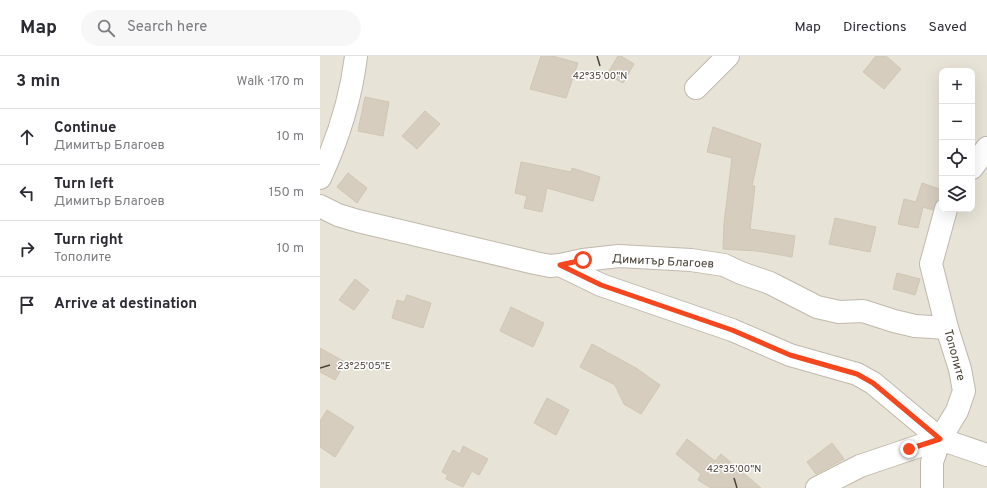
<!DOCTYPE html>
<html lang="en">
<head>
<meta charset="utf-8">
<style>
	:root { --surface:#fff; --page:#f7f7f7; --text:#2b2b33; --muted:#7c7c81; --line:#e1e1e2 }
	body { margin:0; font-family:Overpass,sans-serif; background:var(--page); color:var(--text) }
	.controls { position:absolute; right:12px; top:12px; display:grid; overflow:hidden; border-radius:8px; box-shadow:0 4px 16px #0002 }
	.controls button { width:36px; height:36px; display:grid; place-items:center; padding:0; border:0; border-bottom:1px solid var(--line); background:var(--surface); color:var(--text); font:20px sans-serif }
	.stop { position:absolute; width:12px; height:12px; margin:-9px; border:3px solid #f6461e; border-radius:50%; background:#fff }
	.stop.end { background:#f6461e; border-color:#fff; box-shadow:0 1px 4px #0008 }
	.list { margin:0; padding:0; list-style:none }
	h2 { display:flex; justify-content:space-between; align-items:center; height:52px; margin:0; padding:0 16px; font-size:17px }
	h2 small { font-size:13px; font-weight:400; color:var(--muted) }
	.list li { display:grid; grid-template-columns:26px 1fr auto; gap:12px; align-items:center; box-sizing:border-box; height:56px; padding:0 16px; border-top:1px solid var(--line) }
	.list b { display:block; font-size:15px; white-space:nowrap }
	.list p { margin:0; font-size:13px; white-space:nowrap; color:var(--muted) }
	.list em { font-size:13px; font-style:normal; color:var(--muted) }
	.icon { flex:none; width:22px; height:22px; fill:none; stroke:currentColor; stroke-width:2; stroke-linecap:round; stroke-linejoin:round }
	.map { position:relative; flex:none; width:667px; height:432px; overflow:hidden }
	header { display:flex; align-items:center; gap:24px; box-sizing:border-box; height:56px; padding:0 20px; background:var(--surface); border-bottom:1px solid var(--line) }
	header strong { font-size:19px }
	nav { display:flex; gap:22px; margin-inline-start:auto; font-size:14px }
	.search { width:280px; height:36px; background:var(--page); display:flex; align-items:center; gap:10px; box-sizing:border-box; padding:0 14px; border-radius:22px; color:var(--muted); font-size:15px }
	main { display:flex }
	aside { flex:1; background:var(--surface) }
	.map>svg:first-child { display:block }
	.residential { fill:#e8e3d7; fill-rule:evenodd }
	.building { fill:#d6cdbf; stroke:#d0c6b2 }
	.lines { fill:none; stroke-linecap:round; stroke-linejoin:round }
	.minor-casing { stroke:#c0b9ac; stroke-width:24 }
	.minor { stroke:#fff; stroke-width:22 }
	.route { stroke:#f6461e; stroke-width:5 }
	.ticks { fill:none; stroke:#484237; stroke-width:1.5 }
	.labels { text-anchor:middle; stroke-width:3; stroke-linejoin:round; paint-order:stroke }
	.street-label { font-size:12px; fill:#484237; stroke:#fff }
	.ticks-label { font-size:10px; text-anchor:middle; fill:#484237; stroke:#fff; stroke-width:3; stroke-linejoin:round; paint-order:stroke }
</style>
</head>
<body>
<header>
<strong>Map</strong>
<div class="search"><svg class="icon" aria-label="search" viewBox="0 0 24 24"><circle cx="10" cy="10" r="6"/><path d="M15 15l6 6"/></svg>Search here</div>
<nav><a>Map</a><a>Directions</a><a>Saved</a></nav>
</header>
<main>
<aside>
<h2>3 min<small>Walk · 170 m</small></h2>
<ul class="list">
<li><svg class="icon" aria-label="ahead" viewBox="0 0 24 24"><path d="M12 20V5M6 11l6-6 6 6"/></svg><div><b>Continue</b><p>Димитър Благоев</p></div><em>10 m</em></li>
<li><svg class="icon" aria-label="left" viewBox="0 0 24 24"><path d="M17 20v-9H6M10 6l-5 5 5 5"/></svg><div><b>Turn left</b><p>Димитър Благоев</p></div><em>150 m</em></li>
<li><svg class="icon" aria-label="right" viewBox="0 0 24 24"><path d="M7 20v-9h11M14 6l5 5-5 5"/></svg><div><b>Turn right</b><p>Тополите</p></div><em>10 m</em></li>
<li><svg class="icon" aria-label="arrive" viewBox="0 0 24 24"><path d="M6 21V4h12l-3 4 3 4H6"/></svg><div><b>Arrive at destination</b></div></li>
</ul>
</aside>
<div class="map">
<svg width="667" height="432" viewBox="0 0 667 432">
	<rect width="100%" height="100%" fill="#f4f1e9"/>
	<path class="residential" d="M0 0H667V432H0ZM622 15H652V153H622Z"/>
	<g class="building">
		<polygon points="221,0 232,0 258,7 246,42 210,33"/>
		<polygon points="298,0 301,0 314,8 303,27 287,18"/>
		<polygon points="556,0 566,0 581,13 564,33 543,16"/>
		<polygon points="45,41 69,46 63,80 38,75"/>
		<polygon points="105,55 120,68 97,93 82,80"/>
		<polygon points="393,71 441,88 432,130 435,130 430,173 475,180 472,201 437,195 403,193 404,167 412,102 387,96"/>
		<polygon points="201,106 251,116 252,112 280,121 273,145 227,132 222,156 204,152 207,140 195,137"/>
		<polygon points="28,117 47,132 37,147 17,131"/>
		<polygon points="602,127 622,134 622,141 617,144 613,154 603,151 598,172 578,168 584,143 596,146"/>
		<polygon points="515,162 556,171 550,196 509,188"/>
		<polygon points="577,217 600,223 595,239 573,233"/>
		<polygon points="35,223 49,234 34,254 19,244"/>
		<polygon points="87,239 111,247 103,272 72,262 77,244 84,246"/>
		<polygon points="191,251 224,267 213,291 180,275"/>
		<polygon points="272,288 316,312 340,329 321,358 304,348 295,329 260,311"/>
		<polygon points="0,292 25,306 15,324 0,316"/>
		<polygon points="227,342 249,354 236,379 214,367"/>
		<polygon points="7,354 34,371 15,401 0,391 0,365"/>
		<polygon points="367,383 395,405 401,398 441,432 391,432 378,424 381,418 356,398"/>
		<polygon points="512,387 524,403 496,418 487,406"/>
		<polygon points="143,390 168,403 159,419 152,415 143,431 126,423 128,419 122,416 133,394 140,398"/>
	</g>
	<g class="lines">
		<g class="minor-casing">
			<g id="minor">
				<polyline points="376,32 408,0"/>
				<polyline points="652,112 667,92"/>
				<path d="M0 122C18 83 31 43 36 0"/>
				<polyline points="0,150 18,159 38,165 215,207 230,210 240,209 263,204 299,200 371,204 404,209 421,217 450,227 497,251 519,256 543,255 574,265 595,270 627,272"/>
				<polyline points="240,209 281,229 412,274 470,299 537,318 553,327 620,383 667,399"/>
				<polyline points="497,432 540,410 620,383"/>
				<polyline points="612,432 612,406 620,383 637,355 644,335 640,313 627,272 611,208 626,153"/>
			</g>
		</g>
		<use href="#minor" class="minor"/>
	</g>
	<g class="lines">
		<polyline class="route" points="263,204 240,209 281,229 412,274 470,299 537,318 553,327 620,383 589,393"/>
	</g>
	<path class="ticks" d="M277 0 280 10M0 312 10 309M414 422 417 432"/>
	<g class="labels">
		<g class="street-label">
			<text transform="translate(343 205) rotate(3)" y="4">Димитър Благоев</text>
			<text transform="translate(635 299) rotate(75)" y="4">Тополите</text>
		</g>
	</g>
	<g class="ticks-label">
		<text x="280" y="23">42°35'00"N</text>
		<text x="44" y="313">23°25'05"E</text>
		<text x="414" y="416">42°35'00"N</text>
	</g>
</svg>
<div class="controls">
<button>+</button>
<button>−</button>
<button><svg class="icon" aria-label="locate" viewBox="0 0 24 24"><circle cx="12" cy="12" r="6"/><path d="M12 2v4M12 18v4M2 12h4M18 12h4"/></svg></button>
<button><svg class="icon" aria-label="layers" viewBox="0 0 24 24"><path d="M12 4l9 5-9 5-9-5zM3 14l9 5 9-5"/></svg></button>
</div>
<div class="stop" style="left:263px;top:204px"></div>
<div class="stop end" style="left:589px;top:393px"></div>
</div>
</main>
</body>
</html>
